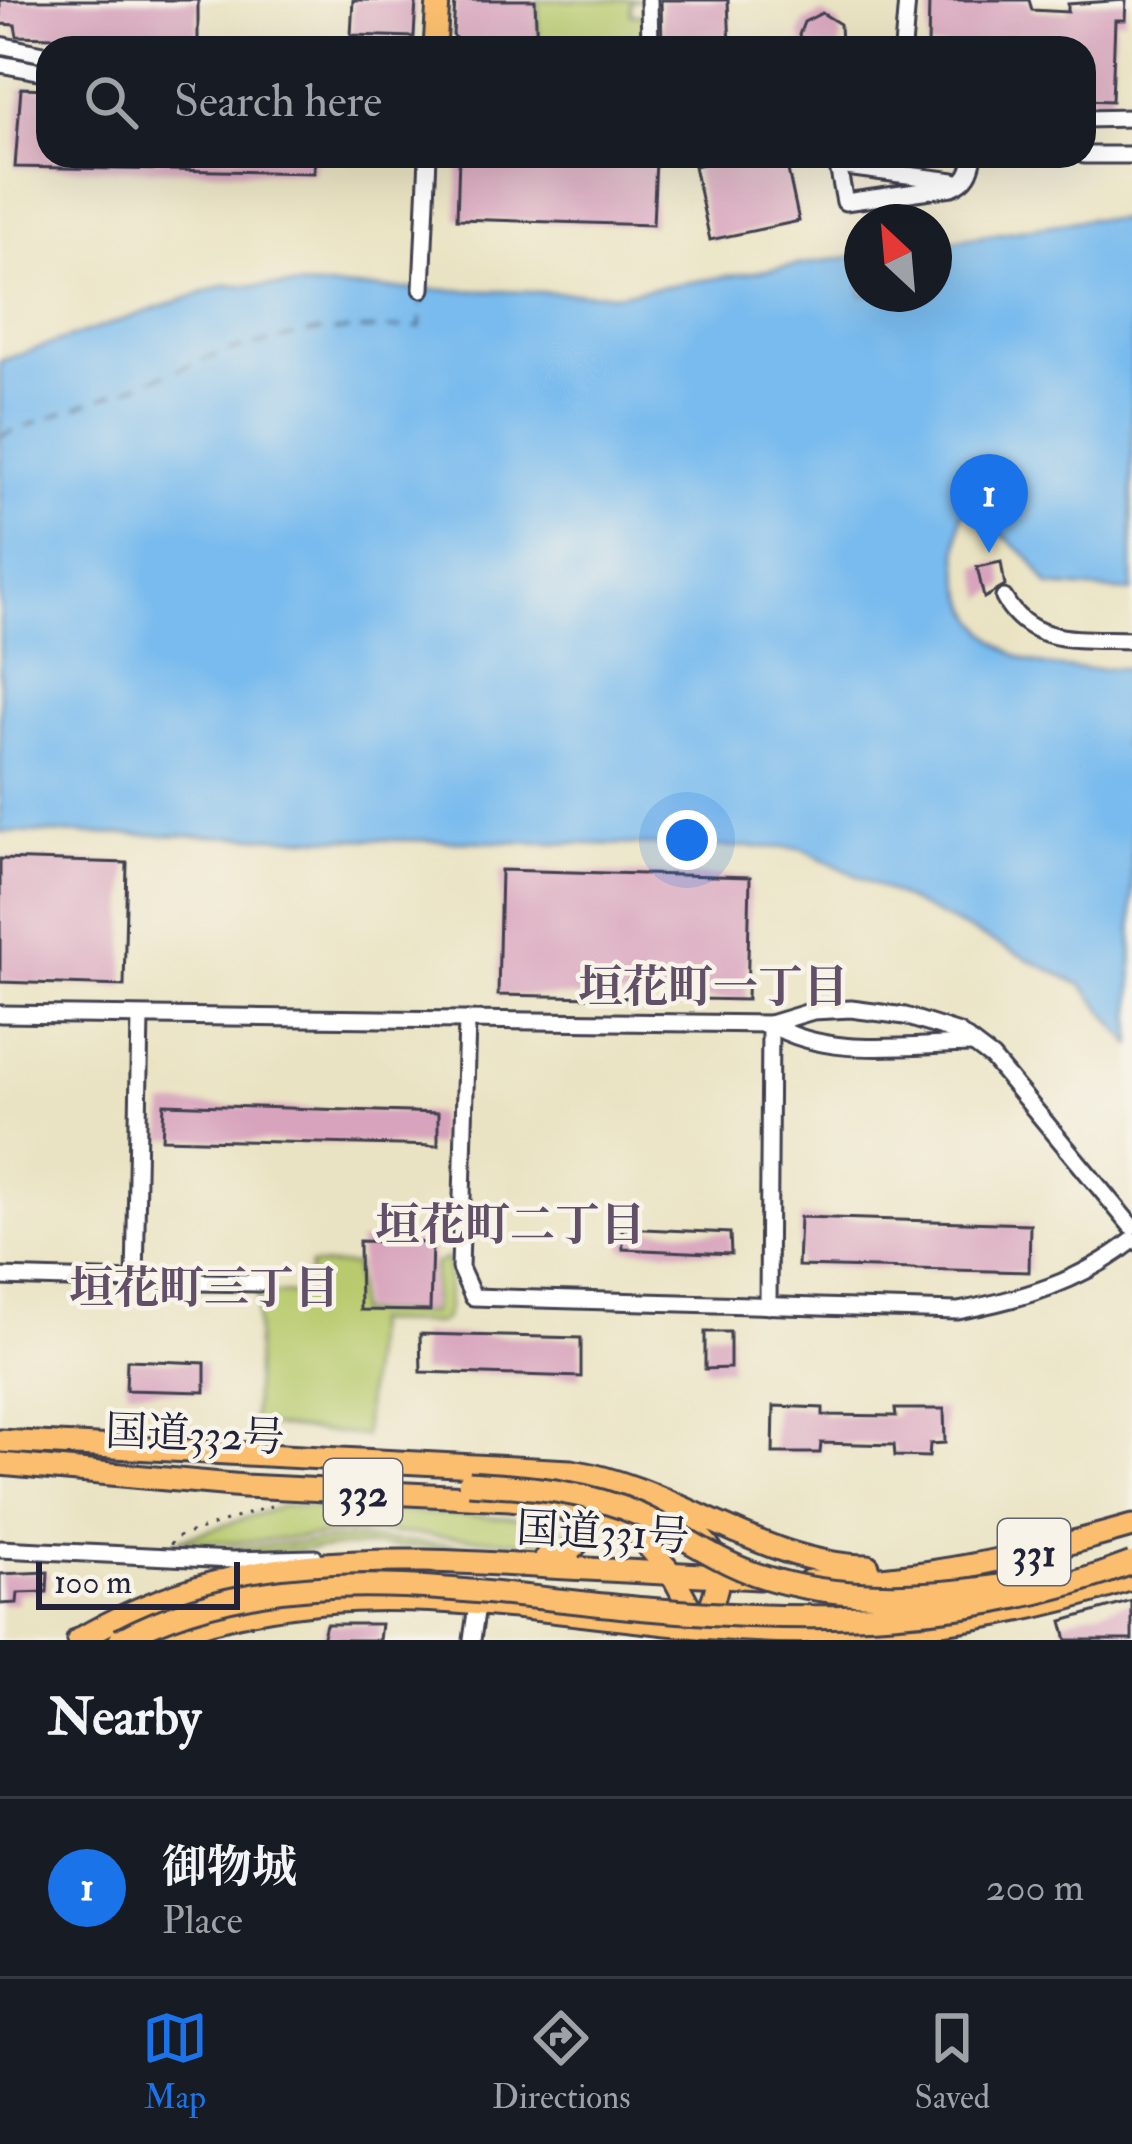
<!DOCTYPE html>
<html lang="en">
<head>
<meta charset="utf-8">
<style>
	:root { --surface:#171b24; --page:#242831; --text:#f1f3f6; --muted:#9ea1a6; --line:#363941; --accent:#1a73e8 }
	body { margin:0; font-family:"IM FELL Double Pica","Noto Serif JP",serif; background:var(--page); color:var(--text) }
	.compass { position:absolute; left:844px; top:204px; width:108px; height:108px; border-radius:50%; background:var(--surface); box-shadow:0 12px 48px #0002; rotate:334deg }
	.scale { position:absolute; left:36px; bottom:30px; width:204px; box-sizing:border-box; padding-left:12px; border:6px solid #22223b; border-top:0; font-size:33px; line-height:42px; white-space:nowrap; color:#22223b; -webkit-text-stroke:9px #f7f3e8; paint-order:stroke }
	.you { position:absolute; left:687px; top:840px; width:42px; height:42px; margin:-30px; border:9px solid #fff; border-radius:50%; background:#1a73e8; box-shadow:0 0 0 18px #1a73e833 }
	.badge { display:grid; place-items:center; width:78px; height:78px; border-radius:50%; background:var(--accent); color:#fff; font-size:39px; font-weight:700 }
	.pin { position:absolute; translate:-50% -99px; filter:drop-shadow(0 3px 6px #0008) }
	.pin::after { content:''; position:absolute; top:63px; width:42px; height:36px; background:inherit; clip-path:polygon(0 0,100% 0,50% 100%) }
	.list { margin:0; padding:0; list-style:none }
	h2 { display:flex; justify-content:space-between; align-items:center; height:156px; margin:0; padding:0 48px; font-size:51px }
	h2 small { font-size:39px; font-weight:400; color:var(--muted) }
	.list li { display:grid; grid-template-columns:78px 1fr auto; gap:36px; align-items:center; box-sizing:border-box; height:180px; padding:0 48px; border-top:3px solid var(--line) }
	.list b { display:block; font-size:45px; white-space:nowrap }
	.list p { margin:0; font-size:39px; white-space:nowrap; color:var(--muted) }
	.list em { font-size:39px; font-style:normal; color:var(--muted) }
	.icon { flex:none; width:66px; height:66px; fill:none; stroke:currentColor; stroke-width:2; stroke-linecap:round; stroke-linejoin:round }
	.map { position:relative; flex:none; width:1132px; height:1640px; overflow:hidden }
	.search { position:absolute; background:var(--surface); box-shadow:0 12px 48px #0002; left:36px; right:36px; top:36px; height:132px; display:flex; align-items:center; gap:30px; box-sizing:border-box; padding:0 42px; border-radius:36px; color:var(--muted); font-size:45px }
	.sheet { height:336px; background:var(--surface) }
	nav { display:flex; justify-content:space-around; align-items:center; box-sizing:border-box; height:168px; border-top:3px solid var(--line); background:var(--surface); font-size:33px; color:var(--muted) }
	nav a { display:grid; justify-items:center; gap:6px }
	nav .on { color:var(--accent) }
	.map>svg:first-child { display:block }
	.green { fill:#b8ca6d; stroke:#6d7654; stroke-width:3 }
	.water { fill:#79bbee; stroke:#4e6e94; stroke-width:3 }
	.lines { fill:none; stroke-linecap:round; stroke-linejoin:round }
	.ferry { stroke:#40587a; stroke-width:3; stroke-dasharray:15 12; stroke-linecap:butt }
	.building { fill:#d8a4bd }
	.minor-casing { stroke:#403f4f; stroke-width:21 }
	.highway-casing { stroke:#403f4f; stroke-width:27 }
	.path { stroke:#403f4f; stroke-width:3; stroke-dasharray:3 9; stroke-linecap:butt }
	.minor { stroke:#fff; stroke-width:15 }
	.highway { stroke:#fabe6e; stroke-width:21 }
	.highway-bridge-casing { stroke:#403f4f; stroke-width:27; stroke-linecap:butt }
	.highway-bridge { stroke:#fabe6e; stroke-width:21 }
	.labels { text-anchor:middle; stroke-width:9; stroke-linejoin:round; paint-order:stroke }
	.shield { fill:#f7f3e8; stroke:#62616f; stroke-width:3 }
	.shield-label { font-size:39px; font-weight:bold; fill:#22223b }
	.street-label { font-size:42px; fill:#22223b; stroke:#f7f3e8 }
	.neighbourhood-label { font-size:45px; font-weight:bold; fill:#625068; stroke:#f7f3e8 }
</style>
</head>
<body>
<div class="map">
<svg width="1132" height="1640" viewBox="0 0 1132 1640">
	<rect width="100%" height="100%" fill="#f7f3e8"/>
	<filter id="ink" filterUnits="userSpaceOnUse"><feTurbulence type="fractalNoise" baseFrequency=".00833" numOctaves="2"/><feDisplacementMap in="SourceGraphic" scale="24" xChannelSelector="R" yChannelSelector="G"/><feConvolveMatrix kernelMatrix="1 2 1 2 8 2 1 2 1" color-interpolation-filters="sRGB"/></filter>
	<filter id="wash" filterUnits="userSpaceOnUse"><feTurbulence type="fractalNoise" baseFrequency=".004" numOctaves="4" result="noise"/><feDisplacementMap in="SourceGraphic" scale="48" xChannelSelector="R" yChannelSelector="G"/><feGaussianBlur stdDeviation="2.7" result="paint"/><feColorMatrix in="noise" values="0 0 0 0 0 0 0 0 0 0 0 0 0 0 0 0 0 1.4 0 .05"/><feComposite in="paint" operator="in"/></filter>
	<g filter="url(#wash)">
		<rect width="100%" height="100%" fill="#eae3c3"/>
		<g class="green">
			<polygon points="538,0 642,0 631,1 631,14 644,15 644,48 539,48"/>
			<polygon points="448,1258 448,1309 444,1320 438,1323 372,1322 364,1436 253,1424 258,1293 307,1294 310,1265 355,1265 357,1313 432,1313 435,1264"/>
			<polygon points="283,1506 536,1519 557,1524 563,1533 558,1539 540,1543 380,1532 235,1542 178,1540"/>
			<polygon points="359,1539 530,1549 549,1549 569,1543 546,1551 367,1546 250,1553 178,1551"/>
		</g>
		<path class="water" d="M1089 219 1132 220V592L1049 586 1030 558 998 531 989 533 969 511 962 514C947 583 974 651 1048 666 1075 671 1104 668 1132 668V705L1126 706 1123 744 1132 750V1045L1083 986 800 848 0 832V361L226 285 616 294 862 255V294H934V244Z"/>
		<g class="lines">
			<polyline class="ferry" points="0,436 225,352 312,332 420,327 422,292"/>
		</g>
		<g id="blocks">
			<g class="building">
				<polygon points="0,0 198,0 198,41 17,36 15,25 0,24"/>
				<polygon points="353,0 416,0 414,37 351,35"/>
				<polygon points="455,0 535,0 537,48 463,48 453,35"/>
				<polygon points="661,0 728,0 730,48 662,48"/>
				<polygon points="929,0 1029,0 1032,10 1068,12 1068,4 1126,0 1125,20 1115,20 1112,101 1084,100 1084,48 928,48"/>
				<polygon points="822,13 840,24 841,45 838,48 804,48 799,35 804,22"/>
				<polygon points="21,88 48,89 48,156 315,156 314,173 15,167"/>
				<polygon points="459,156 656,160 653,225 457,219"/>
				<polygon points="740,156 785,156 799,221 710,240 694,166"/>
				<polygon points="1001,562 1005,586 984,598 977,567"/>
				<polygon points="0,859 127,863 124,986 0,982"/>
				<polygon points="501,870 750,877 747,1000 498,995"/>
				<polygon points="164,1104 438,1113 438,1146 162,1139"/>
				<polygon points="800,1217 1030,1224 1029,1272 798,1266"/>
				<polygon points="622,1228 730,1233 731,1254 623,1249"/>
				<polygon points="359,1241 432,1243 430,1311 360,1310"/>
				<polygon points="705,1332 730,1332 730,1368 705,1369"/>
				<polygon points="420,1334 581,1338 581,1377 421,1372"/>
				<polygon points="127,1360 205,1363 205,1392 126,1390"/>
				<polygon points="774,1406 823,1408 823,1415 896,1416 895,1409 944,1409 945,1443 930,1444 929,1457 895,1456 894,1445 821,1443 820,1453 773,1453"/>
				<polygon points="48,1572 47,1592 18,1593 17,1603 0,1604 0,1574"/>
				<polygon points="1132,1601 1132,1640 1067,1640 1062,1621"/>
				<polygon points="326,1624 381,1624 379,1640 322,1640"/>
			</g>
		</g>
	</g>
	<g filter="url(#ink)">
		<use href="#blocks" fill-opacity="0" stroke="#403f4f" stroke-width="3"/>
		<g class="lines">
			<g class="minor-casing">
				<g id="minor">
					<polyline points="649,0 650,48"/>
					<polyline points="0,45 48,55"/>
					<polyline points="903,48 907,0"/>
					<polyline points="0,64 48,73"/>
					<polyline points="1084,119 1132,118"/>
					<polyline points="1084,155 1132,155"/>
					<path d="M836 156 845 202 952 187C967 181 971 172 974 156"/>
					<polyline points="838,166 954,181"/>
					<polyline points="422,289 428,156"/>
					<path d="M1004 598C1031 647 1083 638 1132 640"/>
					<polyline points="0,1014 770,1024 813,1011 851,1009 905,1016 959,1033 992,1058 1132,1227"/>
					<path d="M467 1020 460 1268 473 1297 958 1311C1022 1299 1080 1282 1132 1241"/>
					<path d="M770 1024C829 1059 906 1045 972 1044"/>
					<polyline points="0,1277 135,1281 140,1017"/>
					<polyline points="135,1281 259,1283"/>
					<polyline points="768,1306 770,1024"/>
					<polyline points="0,1549 233,1560 315,1558"/>
					<polyline points="472,1640 477,1605"/>
				</g>
			</g>
			<g class="highway-casing">
				<g id="highway">
					<polyline points="435,48 438,0"/>
					<path d="M0 1441 571 1471C676 1487 761 1565 868 1566"/>
					<polyline points="0,1464 244,1486 510,1499 571,1506 621,1524 640,1537 672,1574 699,1625"/>
					<path d="M660 1509C720 1544 733 1565 701 1627"/>
					<polyline points="545,1558 568,1553 581,1539 578,1519 563,1508"/>
					<path d="M809 1581C918 1582 1027 1556 1132 1526"/>
					<path d="M78 1640C232 1550 378 1556 549 1567 619 1571 689 1574 759 1578"/>
					<path d="M157 1640C336 1568 513 1611 699 1627 846 1640 991 1627 1132 1579"/>
				</g>
			</g>
			<polyline class="path" points="171,1545 172,1539 271,1506"/>
			<use href="#minor" class="minor"/>
			<use href="#highway" class="highway"/>
			<g class="highway-bridge-casing">
				<g id="highway-bridge">
					<path d="M469 1483C528 1487 585 1490 640 1515 679 1533 713 1559 755 1574 845 1605 946 1596 1038 1580"/>
					<path d="M120 1640C286 1552 471 1594 647 1609 811 1623 977 1624 1132 1563"/>
				</g>
			</g>
			<use href="#highway-bridge" class="highway-bridge"/>
		</g>
	</g>
	<g class="labels">
		<g class="shield">
			<rect x="324" y="1459" width="78" height="66" rx="9"/>
			<rect x="998" y="1519" width="72" height="66" rx="9"/>
		</g>
		<g class="shield-label">
			<text x="363" y="1506">332</text>
			<text x="1034" y="1566">331</text>
		</g>
		<g class="street-label">
			<text transform="translate(195 1433) rotate(2)" y="15">国道332号</text>
			<text transform="translate(603 1531) rotate(3)" y="15">国道331号</text>
		</g>
		<g class="neighbourhood-label">
			<text x="713" y="1002">垣花町一丁目</text>
			<text x="510" y="1240">垣花町二丁目</text>
			<text x="204" y="1303">垣花町三丁目</text>
		</g>
	</g>
</svg>
<svg class="compass" viewBox="-18 -18 36 36"><path d="M0-13l5 13h-10z" fill="#e53935"/><path d="M0 13l5-13h-10z" fill="#9ea1a6"/></svg>
<div class="scale">100 m</div>
<div class="you"></div>
<div class="pin badge" style="left:989px;top:553px">1</div>
<div class="search"><svg class="icon" aria-label="search" viewBox="0 0 24 24"><circle cx="10" cy="10" r="6"/><path d="M15 15l6 6"/></svg>Search here</div>
</div>
<section class="sheet">
<h2>Nearby<small></small></h2>
<ul class="list">
<li><span class="badge">1</span><div><b>御物城</b><p>Place</p></div><em>200 m</em></li>
</ul>
</section>
<nav>
<a class="on"><svg class="icon" aria-label="map" viewBox="0 0 24 24"><path d="M3 6l6-2 6 2 6-2v14l-6 2-6-2-6 2zM9 4v14M15 6v14"/></svg>Map</a>
<a><svg class="icon" aria-label="directions" viewBox="0 0 24 24"><path d="M12 3l9 9-9 9-9-9zM9 14v-3h6M13 9l2 2-2 2"/></svg>Directions</a>
<a><svg class="icon" aria-label="saved" viewBox="0 0 24 24"><path d="M7 4h10v16l-5-4-5 4z"/></svg>Saved</a>
</nav>
</body>
</html>
